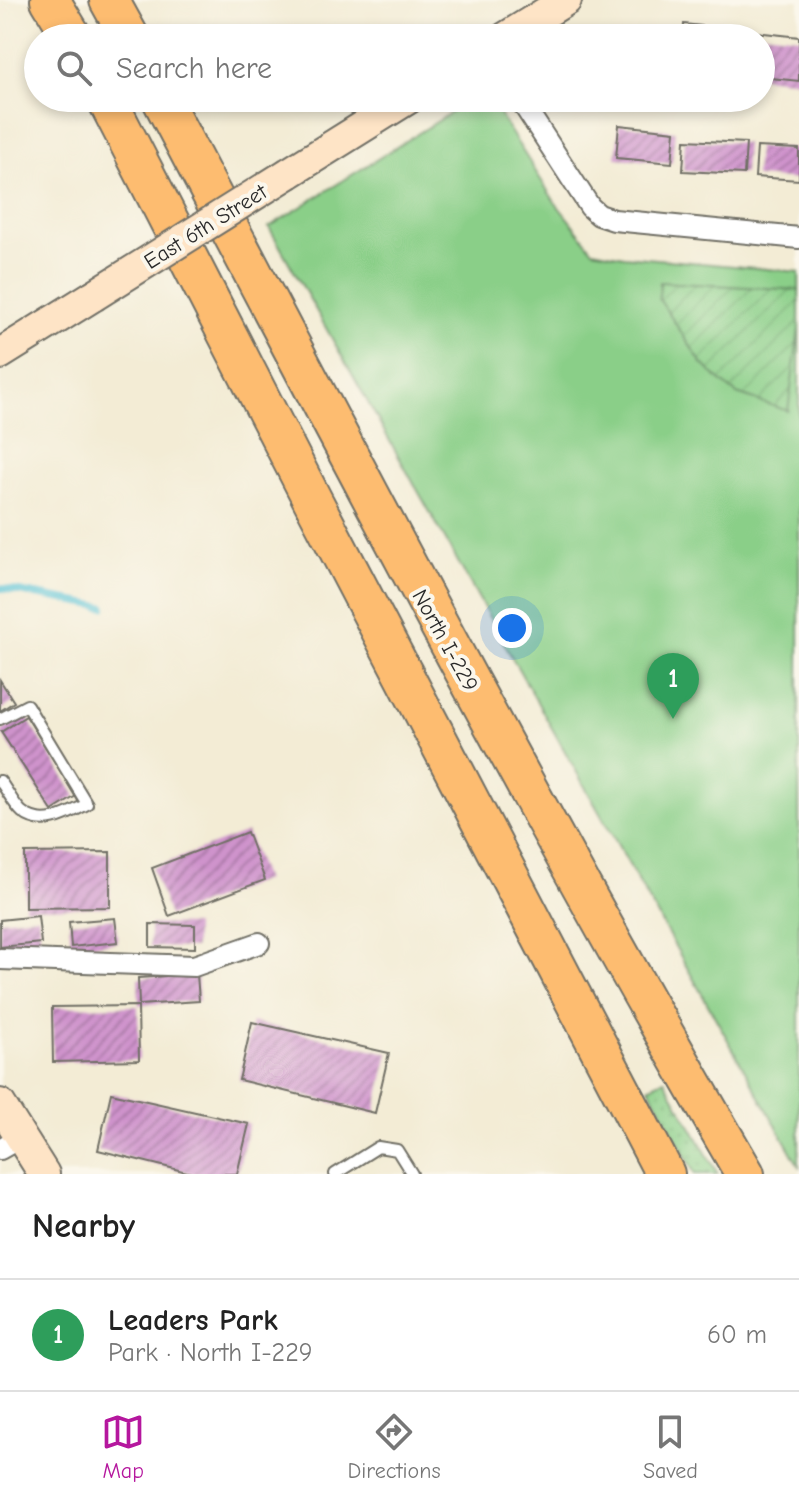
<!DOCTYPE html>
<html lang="en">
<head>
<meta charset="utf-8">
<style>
	:root { --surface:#fff; --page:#f2f2f2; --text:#222; --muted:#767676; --line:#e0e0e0; --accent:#b5179e }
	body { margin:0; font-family:"Comic Neue",sans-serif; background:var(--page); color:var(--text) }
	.you { position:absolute; left:512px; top:628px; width:28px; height:28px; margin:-20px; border:6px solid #fff; border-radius:50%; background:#1a73e8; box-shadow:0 0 0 12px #1a73e833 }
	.badge { display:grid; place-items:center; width:52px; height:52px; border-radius:50%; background:var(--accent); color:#fff; font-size:26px; font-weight:700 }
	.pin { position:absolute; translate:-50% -66px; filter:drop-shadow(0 2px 4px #0008) }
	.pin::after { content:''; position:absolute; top:42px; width:28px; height:24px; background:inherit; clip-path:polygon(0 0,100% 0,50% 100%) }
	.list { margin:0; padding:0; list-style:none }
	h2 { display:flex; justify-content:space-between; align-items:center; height:104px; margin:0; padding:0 32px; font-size:34px }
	h2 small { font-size:26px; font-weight:400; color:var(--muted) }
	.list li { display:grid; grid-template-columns:52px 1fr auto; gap:24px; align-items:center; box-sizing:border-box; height:112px; padding:0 32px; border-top:2px solid var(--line) }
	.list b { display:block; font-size:30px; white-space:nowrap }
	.list p { margin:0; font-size:26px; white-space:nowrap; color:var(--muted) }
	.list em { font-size:26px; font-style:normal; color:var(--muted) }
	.icon { flex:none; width:44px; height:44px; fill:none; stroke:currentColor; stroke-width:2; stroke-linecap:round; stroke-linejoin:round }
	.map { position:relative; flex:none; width:799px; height:1174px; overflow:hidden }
	.search { position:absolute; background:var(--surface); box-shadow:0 4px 12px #0003; left:24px; right:24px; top:24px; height:88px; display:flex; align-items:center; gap:20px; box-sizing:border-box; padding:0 28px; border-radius:44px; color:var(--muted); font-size:30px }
	.sheet { height:216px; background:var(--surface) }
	nav { display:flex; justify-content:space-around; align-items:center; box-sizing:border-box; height:112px; border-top:2px solid var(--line); background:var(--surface); font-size:22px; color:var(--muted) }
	nav a { display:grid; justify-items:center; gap:4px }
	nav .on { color:var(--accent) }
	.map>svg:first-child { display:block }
	.grass { fill:url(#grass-dots); stroke:#5a7d5a; stroke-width:2 }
	.park { fill:#8acf88; stroke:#5a7d5a; stroke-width:2 }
	.garden { fill:url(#garden-furrows); stroke:#5a7d5a; stroke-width:2 }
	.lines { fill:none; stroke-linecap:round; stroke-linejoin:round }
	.stream { stroke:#59c2d5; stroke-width:7 }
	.building { fill:url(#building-hatch) }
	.lane-casing { stroke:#716f66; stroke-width:14 }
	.street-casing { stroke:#716f66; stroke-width:24 }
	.secondary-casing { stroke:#716f66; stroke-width:34 }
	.highway-casing { stroke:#716f66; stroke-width:42 }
	.lane { stroke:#fff; stroke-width:10 }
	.street { stroke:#fff; stroke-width:20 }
	.secondary { stroke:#fee4c6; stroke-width:30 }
	.highway { stroke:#fdbc70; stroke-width:38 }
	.secondary-bridge-casing { stroke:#716f66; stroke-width:34; stroke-linecap:butt }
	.secondary-bridge { stroke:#fee4c6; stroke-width:30 }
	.labels { text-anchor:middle; stroke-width:8; stroke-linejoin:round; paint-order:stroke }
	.street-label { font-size:22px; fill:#2b2b2b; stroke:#fbf7ec }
</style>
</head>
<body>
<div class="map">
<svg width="799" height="1174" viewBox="0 0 799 1174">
	<defs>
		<pattern id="grass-dots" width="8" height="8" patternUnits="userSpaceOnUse" patternTransform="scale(2)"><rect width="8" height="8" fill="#8acf88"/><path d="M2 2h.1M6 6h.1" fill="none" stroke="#77b276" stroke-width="1.8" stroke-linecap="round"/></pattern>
		<pattern id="garden-furrows" width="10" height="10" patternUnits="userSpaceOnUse" patternTransform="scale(2)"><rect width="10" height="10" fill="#8acf88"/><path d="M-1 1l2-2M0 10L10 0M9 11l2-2" fill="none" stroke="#77b276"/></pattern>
		<pattern id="building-hatch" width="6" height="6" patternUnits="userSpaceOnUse" patternTransform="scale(2)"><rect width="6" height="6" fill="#cf93cc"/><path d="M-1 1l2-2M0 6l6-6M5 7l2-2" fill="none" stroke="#a878a6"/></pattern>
	</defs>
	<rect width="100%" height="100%" fill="#fbf7ec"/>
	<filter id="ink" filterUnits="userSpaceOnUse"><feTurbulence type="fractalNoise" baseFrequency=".0125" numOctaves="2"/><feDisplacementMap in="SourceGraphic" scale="16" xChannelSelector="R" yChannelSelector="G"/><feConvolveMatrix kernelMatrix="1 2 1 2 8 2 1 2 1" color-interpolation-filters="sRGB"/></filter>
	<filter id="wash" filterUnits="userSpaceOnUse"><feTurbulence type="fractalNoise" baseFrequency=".006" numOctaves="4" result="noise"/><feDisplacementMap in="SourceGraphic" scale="32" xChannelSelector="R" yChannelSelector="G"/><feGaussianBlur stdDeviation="1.8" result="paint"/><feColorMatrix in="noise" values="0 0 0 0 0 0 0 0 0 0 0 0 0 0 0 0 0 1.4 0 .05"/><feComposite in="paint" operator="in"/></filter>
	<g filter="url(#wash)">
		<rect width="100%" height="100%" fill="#f3ecd5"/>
		<polygon class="grass" points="664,1079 718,1174 695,1174 649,1087"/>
		<polygon class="park" points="489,98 555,202 593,250 624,256 799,272 799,1166 269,227 473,99"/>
		<polygon class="garden" points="660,282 799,290 799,329 788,411 737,394 716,377 701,362 659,299"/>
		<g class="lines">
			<polyline class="stream" points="0,588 104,607"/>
		</g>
		<g id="blocks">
			<g class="building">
				<polygon points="684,24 799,37 799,81 761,77 761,38 683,38"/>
				<polygon points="619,125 675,131 672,163 616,158"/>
				<polygon points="685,140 746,143 744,174 683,171"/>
				<polygon points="757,147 799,149 799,180 755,177"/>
				<polygon points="0,680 14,702 0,711"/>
				<polygon points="26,716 76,796 52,811 1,732"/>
				<polygon points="247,832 265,880 169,916 152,868"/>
				<polygon points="110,852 110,907 25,908 25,853"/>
				<polygon points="38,916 41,943 0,947 0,920"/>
				<polygon points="115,918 118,942 71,947 69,922"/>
				<polygon points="150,924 195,925 195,948 150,947"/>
				<polygon points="197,974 199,1001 139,1005 138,978"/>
				<polygon points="138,1006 139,1060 53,1062 52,1007"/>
				<polygon points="252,1022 389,1053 375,1113 239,1080"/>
				<polygon points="111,1093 249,1124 237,1174 195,1174 98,1150"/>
			</g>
		</g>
	</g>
	<g filter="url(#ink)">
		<use href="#blocks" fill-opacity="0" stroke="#716f66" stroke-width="2"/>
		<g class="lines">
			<g class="lane-casing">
				<g id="lane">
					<path d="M0 719 27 705 87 804C68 814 43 829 22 812 14 805 7 790 0 781"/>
					<polyline points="335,1174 378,1147 397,1150 412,1174"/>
				</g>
			</g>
			<g class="street-casing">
				<g id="street">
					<polyline points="519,98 590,207 599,215 614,220 799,238"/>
					<polyline points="0,959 194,966 259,943"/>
					<polyline points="0,1149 21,1137"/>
				</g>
			</g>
			<g class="secondary-casing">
				<g id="secondary">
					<polyline points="505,38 566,0"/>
					<polyline points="289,173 409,98"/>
					<polyline points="0,354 93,296"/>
					<polyline points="0,1104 44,1174"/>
				</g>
			</g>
			<g class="highway-casing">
				<g id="highway">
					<polyline points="50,0 73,38"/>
					<polyline points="109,0 130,38"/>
					<polyline points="106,98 313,501 665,1174"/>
					<path d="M161 98C351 460 539 821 745 1174"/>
				</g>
			</g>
			<use href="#lane" class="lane"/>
			<use href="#street" class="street"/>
			<use href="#secondary" class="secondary"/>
			<use href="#highway" class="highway"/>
			<g class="secondary-bridge-casing">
				<polyline id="secondary-bridge" points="93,296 289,173"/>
			</g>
			<use href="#secondary-bridge" class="secondary-bridge"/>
		</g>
	</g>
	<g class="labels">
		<g class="street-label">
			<text transform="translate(205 226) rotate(-32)" y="8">East 6th Street</text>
			<text transform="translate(446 640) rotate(61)" y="8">North I-229</text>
		</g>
	</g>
</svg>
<div class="you"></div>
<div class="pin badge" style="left:673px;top:719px;background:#2e9e5b">1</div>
<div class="search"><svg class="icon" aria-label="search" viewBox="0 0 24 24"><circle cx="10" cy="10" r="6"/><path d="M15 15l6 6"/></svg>Search here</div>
</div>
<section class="sheet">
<h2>Nearby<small></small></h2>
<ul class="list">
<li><span class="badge" style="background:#2e9e5b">1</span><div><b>Leaders Park</b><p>Park · North I-229</p></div><em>60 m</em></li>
</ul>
</section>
<nav>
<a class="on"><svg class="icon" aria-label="map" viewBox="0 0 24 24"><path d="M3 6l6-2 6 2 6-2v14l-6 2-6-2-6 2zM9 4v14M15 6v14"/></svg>Map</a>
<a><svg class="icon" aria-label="directions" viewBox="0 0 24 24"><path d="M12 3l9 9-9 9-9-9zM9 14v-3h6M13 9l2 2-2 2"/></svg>Directions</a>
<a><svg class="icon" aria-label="saved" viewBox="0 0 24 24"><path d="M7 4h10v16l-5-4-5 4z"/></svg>Saved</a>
</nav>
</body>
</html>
